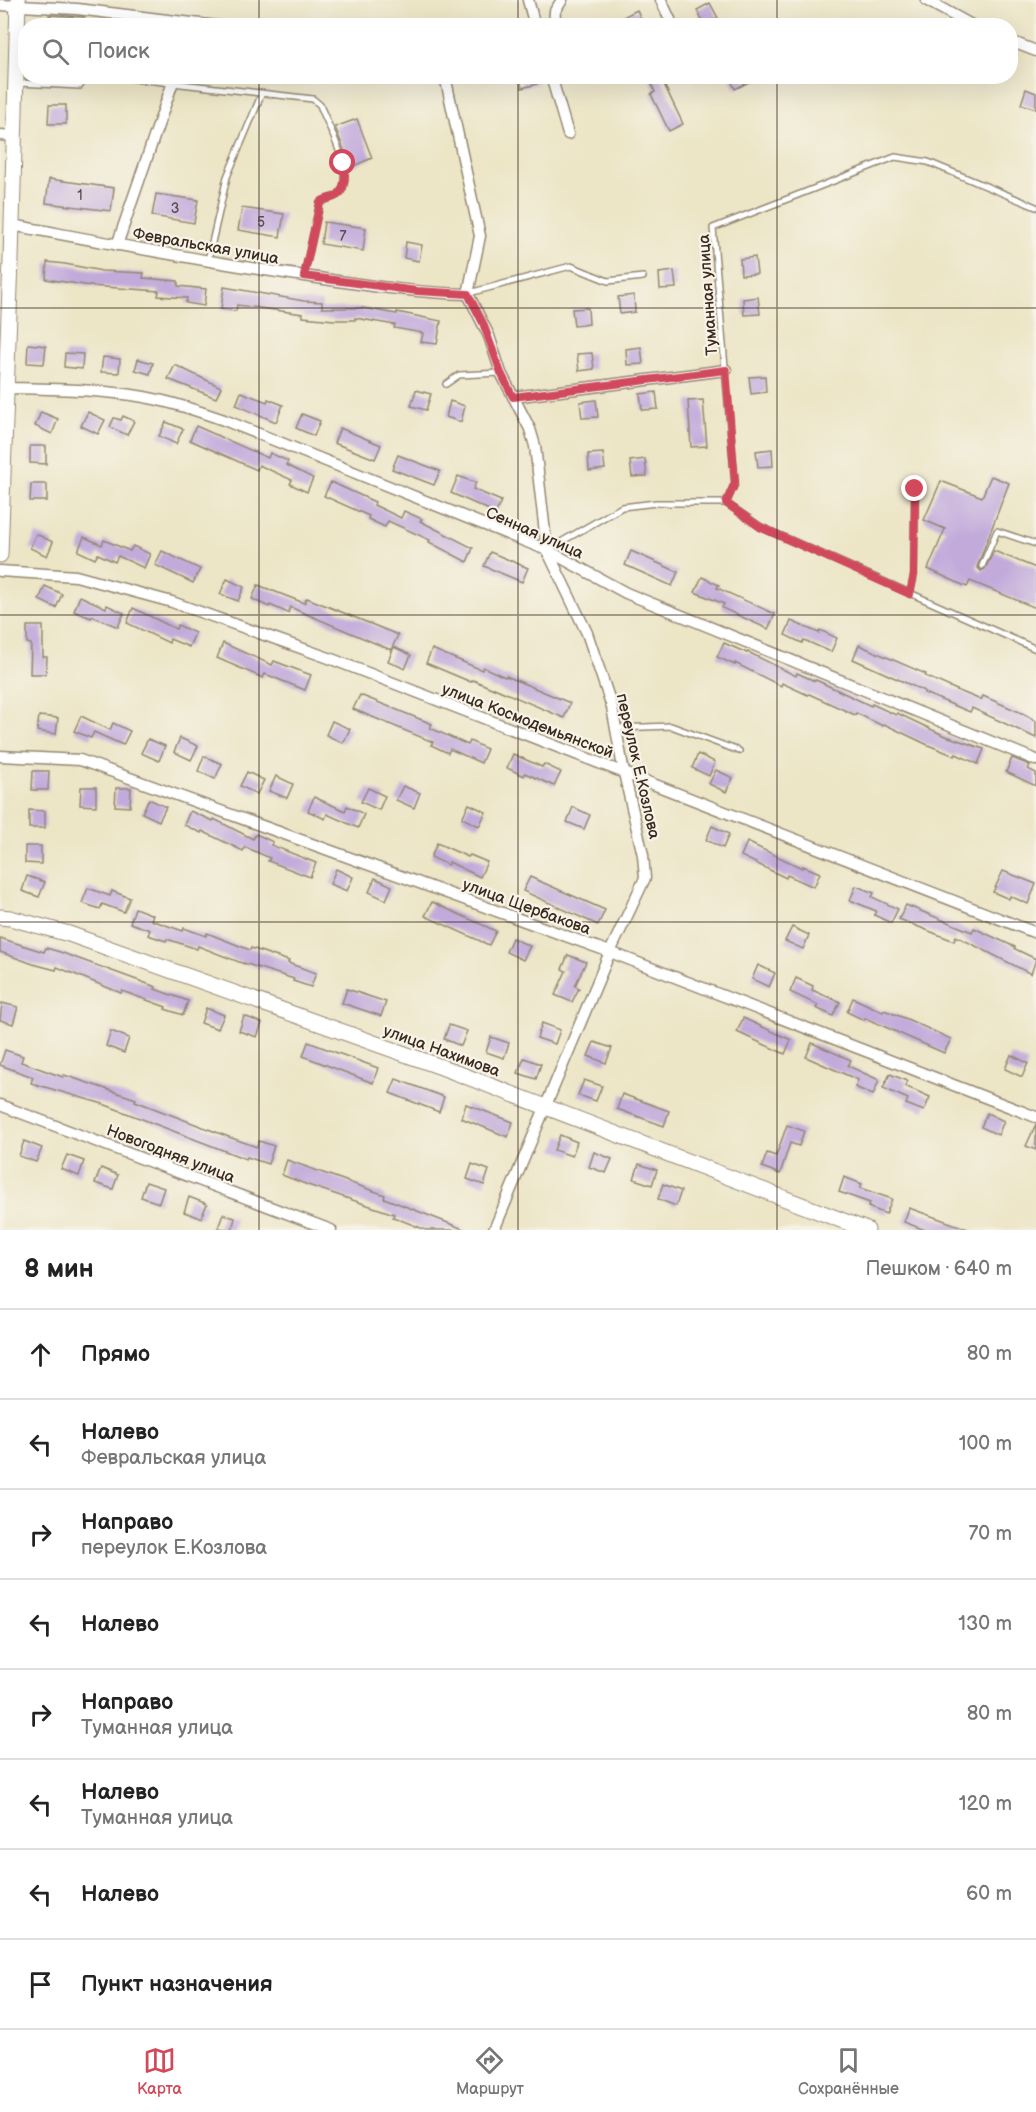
<!DOCTYPE html>
<html lang="ru">
<head>
<meta charset="utf-8">
<style>
	:root { --surface:#fff; --page:#f2f2f2; --text:#222; --muted:#767676; --line:#e0e0e0; --accent:#d1495b }
	body { margin:0; font-family:"Balsamiq Sans",sans-serif; background:var(--page); color:var(--text) }
	.stop { position:absolute; width:18px; height:18px; margin:-14px; border:4px solid #d1495b; border-radius:50%; background:#fff }
	.stop.end { background:#d1495b; border-color:#fff; box-shadow:0 2px 6px #0008 }
	.list { margin:0; padding:0; list-style:none }
	h2 { display:flex; justify-content:space-between; align-items:center; height:78px; margin:0; padding:0 24px; font-size:26px }
	h2 small { font-size:20px; font-weight:400; color:var(--muted) }
	.list li { display:grid; grid-template-columns:39px 1fr auto; gap:18px; align-items:center; box-sizing:border-box; height:90px; padding:0 24px; border-top:2px solid var(--line) }
	.list b { display:block; font-size:22px; white-space:nowrap }
	.list p { margin:0; font-size:20px; white-space:nowrap; color:var(--muted) }
	.list em { font-size:20px; font-style:normal; color:var(--muted) }
	.icon { flex:none; width:33px; height:33px; fill:none; stroke:currentColor; stroke-width:2; stroke-linecap:round; stroke-linejoin:round }
	.map { position:relative; flex:none; width:1036px; height:1230px; overflow:hidden }
	.search { position:absolute; background:var(--surface); box-shadow:0 6px 24px #0002; left:18px; right:18px; top:18px; height:66px; display:flex; align-items:center; gap:15px; box-sizing:border-box; padding:0 21px; border-radius:24px; color:var(--muted); font-size:22px }
	.sheet { height:798px; background:var(--surface) }
	nav { display:flex; justify-content:space-around; align-items:center; box-sizing:border-box; height:84px; border-top:2px solid var(--line); background:var(--surface); font-size:16px; color:var(--muted) }
	nav a { display:grid; justify-items:center; gap:3px }
	nav .on { color:var(--accent) }
	.map>svg:first-child { display:block }
	.building { fill:#c2abdb }
	.lines { fill:none; stroke-linecap:round; stroke-linejoin:round }
	.lane-casing { stroke:#948872; stroke-width:8 }
	.street-casing { stroke:#948872; stroke-width:13 }
	.secondary-casing { stroke:#948872; stroke-width:17 }
	.lane { stroke:#fff; stroke-width:5 }
	.street { stroke:#fff; stroke-width:10 }
	.secondary { stroke:#fff; stroke-width:15 }
	.route { stroke:#d1495b; stroke-width:8 }
	.grid { fill:none; stroke:#3b2a1e; stroke-width:1.5; stroke-opacity:0.55 }
	.labels { text-anchor:middle; stroke-width:4.5; stroke-linejoin:round; paint-order:stroke }
	.number-label { font-size:14px; fill:#5d4a4d }
	.street-label { font-size:16px; fill:#3b2a1e; stroke:#f7f3e8 }
</style>
</head>
<body>
<div class="map">
<svg width="1036" height="1230" viewBox="0 0 1036 1230">
	<rect width="100%" height="100%" fill="#f7f3e8"/>
	<filter id="ink" filterUnits="userSpaceOnUse"><feTurbulence type="fractalNoise" baseFrequency=".0167" numOctaves="2"/><feDisplacementMap in="SourceGraphic" scale="12" xChannelSelector="R" yChannelSelector="G"/><feConvolveMatrix kernelMatrix="1 2 1 2 8 2 1 2 1" color-interpolation-filters="sRGB"/></filter>
	<filter id="wash" filterUnits="userSpaceOnUse"><feTurbulence type="fractalNoise" baseFrequency=".008" numOctaves="4" result="noise"/><feDisplacementMap in="SourceGraphic" scale="24" xChannelSelector="R" yChannelSelector="G"/><feGaussianBlur stdDeviation="1.35" result="paint"/><feColorMatrix in="noise" values="0 0 0 0 0 0 0 0 0 0 0 0 0 0 0 0 0 1.4 0 .05"/><feComposite in="paint" operator="in"/></filter>
	<g filter="url(#wash)">
		<rect width="100%" height="100%" fill="#ece5c6"/>
		<g id="blocks">
			<g class="building">
				<polygon points="710,3 718,18 704,25 697,10"/>
				<polygon points="637,10 644,26 627,26 623,17"/>
				<polygon points="49,15 84,17 83,26 48,26"/>
				<polygon points="519,76 535,76 537,84 522,88"/>
				<polygon points="648,76 660,76 683,124 669,131 651,94 655,92"/>
				<polygon points="729,76 761,76 735,89"/>
				<polygon points="1026,89 1036,93 1036,109 1021,104"/>
				<polygon points="49,105 66,105 66,124 48,124"/>
				<polygon points="357,119 372,158 351,167 335,127"/>
				<polygon points="49,179 114,188 111,211 46,203"/>
				<polygon points="156,194 198,200 194,223 152,216"/>
				<polygon points="242,208 284,214 280,237 238,230"/>
				<polygon points="324,222 366,228 363,251 321,244"/>
				<polygon points="406,242 422,245 419,261 404,258"/>
				<polygon points="755,257 757,274 741,275 740,259"/>
				<polygon points="47,262 65,264 102,271 144,273 143,278 178,281 178,286 206,289 204,306 186,303 187,298 158,296 159,291 91,286 46,279"/>
				<polygon points="674,271 676,288 660,289 659,273"/>
				<polygon points="224,287 304,301 322,302 322,308 363,308 397,314 397,312 441,321 437,344 421,342 423,333 394,328 395,325 355,318 355,320 334,320 303,317 303,314 237,305 236,311 221,309"/>
				<polygon points="634,295 635,312 620,314 618,297"/>
				<polygon points="758,297 760,314 744,315 743,299"/>
				<polygon points="588,308 589,324 574,326 572,309"/>
				<polygon points="28,344 46,346 44,364 27,363"/>
				<polygon points="641,347 643,364 627,365 626,349"/>
				<polygon points="65,353 83,354 82,369 64,367"/>
				<polygon points="592,353 594,369 579,371 577,354"/>
				<polygon points="103,357 120,359 119,373 101,372"/>
				<polygon points="138,359 153,363 150,374 135,370"/>
				<polygon points="175,365 221,387 216,398 168,379"/>
				<polygon points="765,376 766,392 751,394 749,377"/>
				<polygon points="416,390 431,394 426,410 411,406"/>
				<polygon points="241,392 267,402 268,399 283,405 276,422 236,405"/>
				<polygon points="656,392 658,409 642,410 640,394"/>
				<polygon points="596,400 598,417 582,418 580,402"/>
				<polygon points="703,400 707,446 691,447 688,401"/>
				<polygon points="450,401 465,406 461,422 446,417"/>
				<polygon points="41,412 58,419 52,434 35,426"/>
				<polygon points="88,412 105,420 98,434 81,426"/>
				<polygon points="302,414 320,421 314,436 296,428"/>
				<polygon points="123,416 134,421 127,435 110,427 114,418 121,420"/>
				<polygon points="166,422 183,429 176,444 159,436"/>
				<polygon points="196,426 268,458 270,453 288,461 286,465 313,478 307,492 290,484 292,480 259,465 257,470 190,440"/>
				<polygon points="340,428 381,445 375,459 334,443"/>
				<polygon points="30,446 46,446 46,464 30,463"/>
				<polygon points="772,449 773,466 758,467 756,451"/>
				<polygon points="603,453 605,469 589,471 588,454"/>
				<polygon points="398,455 440,471 434,485 392,469"/>
				<polygon points="645,459 647,476 632,477 630,461"/>
				<polygon points="458,476 476,483 473,489 501,501 496,513 451,493"/>
				<polygon points="991,476 1009,483 977,567 981,571 985,569 994,551 1036,568 1036,608 970,581 967,587 928,569 945,529 924,520 941,481 982,497"/>
				<polygon points="331,482 375,502 374,505 401,518 404,511 422,519 420,521 473,548 467,562 429,542 430,540 388,521 385,527 368,519 369,516 324,496"/>
				<polygon points="31,484 47,484 47,501 30,501"/>
				<polygon points="36,534 53,542 47,556 30,548"/>
				<polygon points="84,537 102,545 104,540 130,551 133,546 150,554 144,568 118,556 115,562 98,554 95,559 78,551"/>
				<polygon points="162,551 200,569 193,583 155,565"/>
				<polygon points="631,551 678,572 672,586 625,565"/>
				<polygon points="490,552 528,568 522,582 484,566"/>
				<polygon points="702,577 719,585 717,588 775,614 768,629 722,608 724,604 695,592"/>
				<polygon points="227,579 244,587 238,601 220,594"/>
				<polygon points="258,585 304,603 307,598 398,635 391,650 290,607 288,613 270,605 269,607 252,599"/>
				<polygon points="45,586 62,594 56,608 39,600"/>
				<polygon points="80,596 106,608 107,605 124,613 118,627 92,616 91,618 74,611"/>
				<polygon points="133,608 176,629 178,625 195,633 189,647 170,639 169,643 127,623"/>
				<polygon points="791,621 819,633 820,630 837,638 831,652 804,640 802,643 785,635"/>
				<polygon points="27,626 43,626 43,657 47,657 46,674 30,674 31,644 27,643"/>
				<polygon points="223,643 272,665 274,661 311,675 305,690 265,674 263,678 217,658"/>
				<polygon points="724,643 747,653 748,652 796,676 797,673 815,681 816,680 871,706 872,704 896,715 897,713 943,735 984,749 978,764 956,754 955,756 928,745 884,724 883,726 856,713 855,715 809,694 808,695 782,683 781,686 735,663 735,665 717,657"/>
				<polygon points="859,645 926,674 925,676 959,691 981,700 983,696 1024,714 1036,721 1036,738 972,708 970,712 941,700 924,693 924,691 853,659"/>
				<polygon points="394,647 411,655 405,669 388,661"/>
				<polygon points="432,649 482,670 483,667 505,677 506,676 570,703 564,718 494,688 494,689 473,680 471,682 426,663"/>
				<polygon points="360,695 432,724 430,728 468,745 470,741 487,749 481,763 450,749 448,753 431,745 433,742 353,709"/>
				<polygon points="39,716 58,718 56,734 37,731"/>
				<polygon points="81,716 110,730 113,723 130,731 123,745 94,732 91,738 74,731"/>
				<polygon points="332,721 350,729 343,743 326,735"/>
				<polygon points="180,738 198,746 191,760 174,752"/>
				<polygon points="148,739 165,746 159,761 141,753"/>
				<polygon points="513,754 542,767 544,764 561,772 554,786 525,773 524,776 507,768"/>
				<polygon points="698,754 715,762 709,776 692,768"/>
				<polygon points="204,756 222,764 215,779 198,771"/>
				<polygon points="1012,758 1030,765 1028,769 1036,773 1036,786 1006,772"/>
				<polygon points="716,770 733,778 726,792 709,784"/>
				<polygon points="33,771 49,771 48,790 32,790"/>
				<polygon points="247,772 264,780 257,794 240,786"/>
				<polygon points="276,776 293,784 287,798 269,791"/>
				<polygon points="403,786 420,793 414,808 396,800"/>
				<polygon points="81,787 96,787 96,806 80,805"/>
				<polygon points="116,788 131,788 130,807 115,806"/>
				<polygon points="368,788 385,796 379,810 361,802"/>
				<polygon points="314,797 345,811 347,806 364,814 358,828 327,814 325,819 308,811"/>
				<polygon points="149,799 166,807 159,821 142,813"/>
				<polygon points="469,804 486,812 479,826 462,818"/>
				<polygon points="573,807 590,815 584,829 567,822"/>
				<polygon points="29,810 45,811 45,828 29,828"/>
				<polygon points="190,811 213,821 214,819 253,839 256,834 273,842 271,845 316,863 310,877 268,861 270,858 245,847 243,851 202,831 201,833 184,825"/>
				<polygon points="712,826 729,834 723,848 706,840"/>
				<polygon points="747,842 802,868 803,866 820,873 814,887 787,875 786,878 741,856"/>
				<polygon points="437,843 468,857 470,855 487,862 480,877 449,862 448,865 431,857"/>
				<polygon points="25,846 41,846 41,864 25,863"/>
				<polygon points="336,869 353,877 347,891 330,884"/>
				<polygon points="1003,871 1036,884 1028,904 1010,896 1009,899 993,892"/>
				<polygon points="27,876 45,882 39,897 22,891"/>
				<polygon points="530,877 605,910 598,925 523,891"/>
				<polygon points="375,878 392,886 386,900 369,892"/>
				<polygon points="856,886 874,893 872,897 898,909 891,923 874,915 876,911 850,900"/>
				<polygon points="88,888 110,896 112,891 130,898 124,912 102,904 100,909 82,903"/>
				<polygon points="432,902 496,931 489,945 425,916"/>
				<polygon points="906,905 972,932 974,928 1015,947 1015,949 1036,959 1031,974 956,936 954,941 899,919"/>
				<polygon points="135,908 153,915 151,920 183,931 184,928 206,936 207,933 250,950 251,948 289,961 288,963 316,973 311,987 293,981 294,979 244,963 244,964 198,946 197,949 167,939 166,941 148,935 150,930 130,923"/>
				<polygon points="792,927 809,935 803,949 785,941"/>
				<polygon points="0,938 44,952 46,948 60,952 156,987 155,989 188,1001 183,1015 165,1009 166,1007 122,991 121,993 57,967 56,970 33,964 0,952"/>
				<polygon points="512,938 530,946 523,960 506,952"/>
				<polygon points="568,955 586,962 575,986 579,988 572,1002 555,995 566,971 562,969"/>
				<polygon points="758,965 775,973 769,987 752,979"/>
				<polygon points="796,978 813,986 812,990 840,1002 833,1016 816,1008 818,1005 790,992"/>
				<polygon points="347,989 386,1002 381,1016 342,1003"/>
				<polygon points="853,998 883,1012 884,1010 907,1019 951,1039 944,1053 865,1018 864,1020 847,1012"/>
				<polygon points="2,1003 18,1007 13,1024 0,1020"/>
				<polygon points="206,1008 224,1015 218,1029 201,1023"/>
				<polygon points="244,1016 262,1023 257,1037 239,1031"/>
				<polygon points="743,1018 791,1040 785,1054 737,1032"/>
				<polygon points="542,1023 560,1030 555,1044 537,1038"/>
				<polygon points="449,1025 467,1031 461,1046 444,1039"/>
				<polygon points="111,1031 129,1038 124,1053 106,1046"/>
				<polygon points="491,1037 509,1043 504,1058 486,1052"/>
				<polygon points="308,1042 378,1068 373,1083 303,1056"/>
				<polygon points="594,1042 612,1048 606,1063 588,1056"/>
				<polygon points="812,1043 851,1060 848,1066 879,1080 873,1095 855,1087 858,1080 806,1057"/>
				<polygon points="5,1050 23,1056 21,1062 63,1077 64,1075 136,1099 135,1101 229,1137 257,1147 259,1141 274,1146 268,1164 247,1157 246,1159 103,1104 31,1083 33,1077 0,1065"/>
				<polygon points="1011,1055 1028,1063 1022,1077 1005,1069"/>
				<polygon points="524,1058 541,1064 536,1079 518,1073"/>
				<polygon points="890,1074 907,1081 905,1086 930,1097 924,1111 906,1104 908,1099 883,1088"/>
				<polygon points="396,1079 444,1097 439,1112 390,1093"/>
				<polygon points="584,1080 602,1086 596,1101 578,1095"/>
				<polygon points="622,1094 669,1111 664,1126 617,1109"/>
				<polygon points="466,1104 513,1122 508,1137 461,1118"/>
				<polygon points="987,1113 1004,1121 998,1135 981,1127"/>
				<polygon points="1036,1124 1036,1150 1026,1146"/>
				<polygon points="787,1125 804,1131 799,1146 790,1143 780,1174 762,1167 767,1153 776,1156"/>
				<polygon points="560,1135 577,1142 572,1156 554,1150"/>
				<polygon points="24,1141 42,1148 36,1162 19,1156"/>
				<polygon points="594,1152 612,1159 606,1173 589,1167"/>
				<polygon points="67,1155 84,1161 79,1176 61,1169"/>
				<polygon points="287,1160 385,1195 384,1198 466,1230 426,1230 393,1217 394,1214 308,1185 282,1175"/>
				<polygon points="472,1164 489,1170 484,1185 467,1179"/>
				<polygon points="639,1164 657,1170 652,1185 634,1179"/>
				<polygon points="101,1168 118,1175 113,1189 95,1183"/>
				<polygon points="844,1177 862,1184 860,1188 892,1199 886,1214 868,1207 870,1203 839,1192"/>
				<polygon points="146,1182 164,1188 159,1203 141,1197"/>
				<polygon points="663,1184 681,1191 676,1206 658,1199"/>
				<polygon points="189,1197 207,1204 201,1218 184,1212"/>
				<polygon points="909,1208 968,1229 968,1230 925,1230 904,1222"/>
				<polygon points="223,1214 235,1218 232,1230 218,1228"/>
			</g>
		</g>
	</g>
	<g filter="url(#ink)">
		<use href="#blocks" fill-opacity="0" stroke="#948872" stroke-width="1.5"/>
		<g class="lines">
			<g class="lane-casing">
				<g id="lane">
					<path d="M110 76 313 99 320 105C328 126 354 171 341 192 336 199 327 197 320 203L304 276"/>
					<polyline points="18,83 80,86 86,76"/>
					<polyline points="1036,207 928,162 895,157 713,228 735,483 726,503 761,527 1036,649"/>
					<polyline points="208,260 227,177 262,93"/>
					<polyline points="469,293 571,266 608,281 643,277"/>
					<polyline points="446,384 459,375 501,373"/>
					<polyline points="547,550 622,507 656,503 726,503"/>
					<polyline points="982,566 997,531 1036,544"/>
					<polyline points="910,594 914,575 915,489"/>
					<polyline points="617,728 671,726 739,751"/>
				</g>
			</g>
			<g class="street-casing">
				<g id="street">
					<polyline points="528,0 535,26"/>
					<polyline points="661,0 673,26"/>
					<polyline points="926,0 973,26"/>
					<polyline points="0,5 77,9 217,26"/>
					<polyline points="554,26 555,11 562,0"/>
					<polyline points="1010,41 1036,51"/>
					<polyline points="445,76 480,236 468,294"/>
					<polyline points="551,76 568,134"/>
					<polyline points="0,135 14,136"/>
					<path d="M12 225C109 243 206 262 304 276 359 284 413 293 468 294"/>
					<polyline points="117,245 175,76"/>
					<polyline points="468,294 489,336 501,373 530,429 535,446 547,550 587,633 612,707 624,773 643,855 645,878 610,952 494,1230"/>
					<path d="M7 388C52 389 99 389 144 397 172 402 198 411 224 420L547 550 626 593 1036 760"/>
					<polyline points="513,397 726,370"/>
					<polyline points="0,571 76,576 172,602 329,658 1036,933"/>
					<polyline points="0,756 80,760 610,952 1036,1117"/>
					<polyline points="0,1105 331,1230"/>
				</g>
			</g>
			<g class="secondary-casing">
				<g id="secondary">
					<polyline points="0,555 11,260 18,0"/>
					<polyline points="0,917 10,918 69,934 444,1068 867,1230"/>
				</g>
			</g>
			<use href="#lane" class="lane"/>
			<use href="#street" class="street"/>
			<use href="#secondary" class="secondary"/>
		</g>
	</g>
	<g class="lines" filter="url(#ink)">
		<path class="route" d="M343 163C346 173 346 193 334 197 328 199 325 198 320 203L304 276 417 291 468 294 483 323 501 373 513 397 726 370 735 483 726 503 760 527 910 594 914 575 915 489"/>
	</g>
	<path class="grid" d="M259 0V26M518 0V26M777 0V26M259 76V1230M518 76V1230M777 76V1230M0 308H1036M0 615H1036M0 922H1036"/>
	<g class="labels">
		<g class="number-label">
			<text x="80" y="200">1</text>
			<text x="175" y="213">3</text>
			<text x="261" y="227">5</text>
			<text x="343" y="241">7</text>
		</g>
		<g class="street-label">
			<text transform="translate(206 245) rotate(10)" y="6">Февральская улица</text>
			<text transform="translate(707 295) rotate(-94)" y="6">Туманная улица</text>
			<text transform="translate(535 532) rotate(24)" y="6">Сенная улица</text>
			<text transform="translate(528 720) rotate(21)" y="6">улица Космодемьянской</text>
			<text transform="translate(639 766) rotate(77)" y="6">переулок Е.Козлова</text>
			<text transform="translate(527 906) rotate(20)" y="6">улица Щербакова</text>
			<text transform="translate(442 1050) rotate(20)" y="6">улица Нахимова</text>
			<text transform="translate(171 1153) rotate(21)" y="6">Новогодняя улица</text>
		</g>
	</g>
</svg>
<div class="stop" style="left:343px;top:163px"></div>
<div class="stop end" style="left:915px;top:489px"></div>
<div class="search"><svg class="icon" aria-label="search" viewBox="0 0 24 24"><circle cx="10" cy="10" r="6"/><path d="M15 15l6 6"/></svg>Поиск</div>
</div>
<section class="sheet">
<h2>8 мин<small>Пешком · 640 m</small></h2>
<ul class="list">
<li><svg class="icon" aria-label="ahead" viewBox="0 0 24 24"><path d="M12 20V5M6 11l6-6 6 6"/></svg><div><b>Прямо</b></div><em>80 m</em></li>
<li><svg class="icon" aria-label="left" viewBox="0 0 24 24"><path d="M17 20v-9H6M10 6l-5 5 5 5"/></svg><div><b>Налево</b><p>Февральская улица</p></div><em>100 m</em></li>
<li><svg class="icon" aria-label="right" viewBox="0 0 24 24"><path d="M7 20v-9h11M14 6l5 5-5 5"/></svg><div><b>Направо</b><p>переулок Е.Козлова</p></div><em>70 m</em></li>
<li><svg class="icon" aria-label="left" viewBox="0 0 24 24"><path d="M17 20v-9H6M10 6l-5 5 5 5"/></svg><div><b>Налево</b></div><em>130 m</em></li>
<li><svg class="icon" aria-label="right" viewBox="0 0 24 24"><path d="M7 20v-9h11M14 6l5 5-5 5"/></svg><div><b>Направо</b><p>Туманная улица</p></div><em>80 m</em></li>
<li><svg class="icon" aria-label="left" viewBox="0 0 24 24"><path d="M17 20v-9H6M10 6l-5 5 5 5"/></svg><div><b>Налево</b><p>Туманная улица</p></div><em>120 m</em></li>
<li><svg class="icon" aria-label="left" viewBox="0 0 24 24"><path d="M17 20v-9H6M10 6l-5 5 5 5"/></svg><div><b>Налево</b></div><em>60 m</em></li>
<li><svg class="icon" aria-label="arrive" viewBox="0 0 24 24"><path d="M6 21V4h12l-3 4 3 4H6"/></svg><div><b>Пункт назначения</b></div></li>
</ul>
</section>
<nav>
<a class="on"><svg class="icon" aria-label="map" viewBox="0 0 24 24"><path d="M3 6l6-2 6 2 6-2v14l-6 2-6-2-6 2zM9 4v14M15 6v14"/></svg>Карта</a>
<a><svg class="icon" aria-label="directions" viewBox="0 0 24 24"><path d="M12 3l9 9-9 9-9-9zM9 14v-3h6M13 9l2 2-2 2"/></svg>Маршрут</a>
<a><svg class="icon" aria-label="saved" viewBox="0 0 24 24"><path d="M7 4h10v16l-5-4-5 4z"/></svg>Сохранённые</a>
</nav>
</body>
</html>
